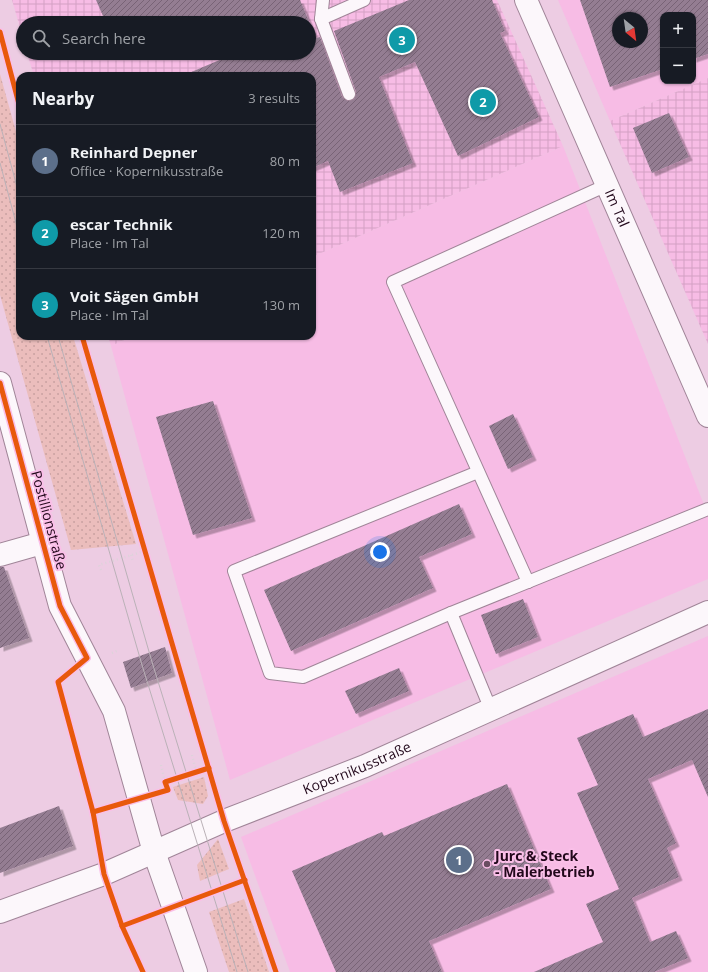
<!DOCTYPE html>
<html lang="en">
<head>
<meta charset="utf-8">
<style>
	:root { --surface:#171b24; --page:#20242c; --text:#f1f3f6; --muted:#9ea1a6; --line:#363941; --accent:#8c9099 }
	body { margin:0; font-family:"Open Sans",sans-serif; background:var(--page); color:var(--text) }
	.controls { position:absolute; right:12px; top:12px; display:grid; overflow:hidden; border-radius:8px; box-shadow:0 1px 3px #0004 }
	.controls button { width:36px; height:36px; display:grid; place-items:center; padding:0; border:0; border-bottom:1px solid var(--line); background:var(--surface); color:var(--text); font:20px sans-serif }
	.compass { position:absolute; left:612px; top:12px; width:36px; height:36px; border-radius:50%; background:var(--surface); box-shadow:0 1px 3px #0004; rotate:151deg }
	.you { position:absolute; left:380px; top:552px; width:14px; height:14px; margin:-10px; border:3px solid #fff; border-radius:50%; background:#1a73e8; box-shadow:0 0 0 6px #1a73e833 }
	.badge { display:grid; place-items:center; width:26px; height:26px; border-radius:50%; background:var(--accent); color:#fff; font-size:13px; font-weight:700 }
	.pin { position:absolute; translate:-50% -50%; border:2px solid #fff; box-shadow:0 1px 4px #0006 }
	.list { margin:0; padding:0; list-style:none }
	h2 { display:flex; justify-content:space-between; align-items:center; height:52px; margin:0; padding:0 16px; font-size:17px }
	h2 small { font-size:13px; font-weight:400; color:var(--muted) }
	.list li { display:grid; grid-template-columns:26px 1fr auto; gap:12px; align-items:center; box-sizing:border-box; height:72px; padding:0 16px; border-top:1px solid var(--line) }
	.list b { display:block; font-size:15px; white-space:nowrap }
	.list p { margin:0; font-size:13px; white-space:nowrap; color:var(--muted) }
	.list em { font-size:13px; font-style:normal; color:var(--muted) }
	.icon { flex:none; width:22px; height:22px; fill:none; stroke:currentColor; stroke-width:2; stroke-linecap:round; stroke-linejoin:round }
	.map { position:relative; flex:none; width:708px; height:972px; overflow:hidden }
	.search { position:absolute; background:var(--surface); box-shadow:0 1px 3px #0004; left:16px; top:16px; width:300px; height:44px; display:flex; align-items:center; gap:10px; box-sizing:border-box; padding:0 14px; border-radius:22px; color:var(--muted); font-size:15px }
	.panel { position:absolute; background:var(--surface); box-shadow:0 1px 3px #0004; left:16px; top:72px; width:300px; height:268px; border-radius:12px }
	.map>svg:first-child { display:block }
	.built { fill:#f7bce5; fill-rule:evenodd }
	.industrial { fill:url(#industrial-grid) }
	.green { fill:url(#green-dots) }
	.building { fill:url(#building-hatch); fill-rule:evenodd; filter:url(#shadow) }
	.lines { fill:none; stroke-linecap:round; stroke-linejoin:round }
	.service-casing { stroke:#a08598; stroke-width:14 }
	.minor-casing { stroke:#a08598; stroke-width:24 }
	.tertiary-casing { stroke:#a08598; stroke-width:24 }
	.path { stroke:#ddd3da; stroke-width:2.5; stroke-dasharray:1 3; stroke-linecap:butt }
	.service { stroke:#fcf7fb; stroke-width:12 }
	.minor { stroke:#fcf7fb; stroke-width:22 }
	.tertiary { stroke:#fcf7fb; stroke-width:22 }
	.tram { stroke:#bab1b7; stroke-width:1 }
	.cycleway-casing { stroke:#fabfe8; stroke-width:8 }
	.cycleway { stroke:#e8590c; stroke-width:5 }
	.poi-dot { fill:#694d61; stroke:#fabfe8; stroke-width:1.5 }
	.labels { text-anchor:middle; stroke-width:4; stroke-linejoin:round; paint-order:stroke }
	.street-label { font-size:14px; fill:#22081b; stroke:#fabfe8 }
	.poi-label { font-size:14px; font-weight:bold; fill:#22081b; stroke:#fabfe8; text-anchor:start }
</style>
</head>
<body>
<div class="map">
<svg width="708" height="972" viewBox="0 0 708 972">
	<defs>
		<pattern id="industrial-grid" width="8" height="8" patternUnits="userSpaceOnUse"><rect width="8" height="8" fill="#f7bce5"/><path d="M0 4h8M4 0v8" fill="none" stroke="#d3a0c4"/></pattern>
		<pattern id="green-dots" width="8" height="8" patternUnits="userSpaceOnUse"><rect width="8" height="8" fill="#ebbdbc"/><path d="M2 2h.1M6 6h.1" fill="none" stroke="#c9a1a1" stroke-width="1.8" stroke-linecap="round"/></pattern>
		<pattern id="building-hatch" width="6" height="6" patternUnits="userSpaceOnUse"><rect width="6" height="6" fill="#947d92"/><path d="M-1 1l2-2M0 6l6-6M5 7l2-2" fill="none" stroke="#786476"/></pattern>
		<filter id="shadow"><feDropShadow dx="3.5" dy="3.5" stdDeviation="0" flood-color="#0004"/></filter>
	</defs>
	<rect width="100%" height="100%" fill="#edcce3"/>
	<g class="built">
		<path d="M558 0H708V78L610 121ZM663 15H693V81H663ZM618 18H642V42H618Z"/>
		<polygon points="563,146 708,515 708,579 230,780 111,346 133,336 312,336 312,257"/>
		<polygon points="708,636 708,972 290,972 241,837"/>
	</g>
	<g class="industrial">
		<polygon points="12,0 497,0 563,146 312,257 312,76 34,76 27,53 309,53 309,23 23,23 23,38"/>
		<polygon points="708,78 708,344 610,121"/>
		<polygon points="108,336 133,336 111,346"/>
	</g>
	<g class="green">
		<polygon points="0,74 20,146 20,336 73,336 136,544 71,550 0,295"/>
		<polygon points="204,777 208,796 203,804 178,800 173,787"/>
		<polygon points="218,839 229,869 200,881 197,865"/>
		<polygon points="244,899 269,972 229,972 209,912"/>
	</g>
	<g class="building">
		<polygon points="96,0 300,0 316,38 320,37 342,97 348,101 354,99 356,92 334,31 409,0 492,0 505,31 500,33 539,117 458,156 415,62 379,77 413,163 340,192 328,161 312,168 312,76 182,76 236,53 309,53 309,23 106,23"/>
		<path d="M580 0H708V54L693 59V15H663V69L610 87ZM618 18H642V42H618Z"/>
		<polygon points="669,113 689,157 652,173 633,128"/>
		<polygon points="213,401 252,518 193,535 156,417"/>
		<polygon points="513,414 533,457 508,469 489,426"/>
		<polygon points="459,504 472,534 419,557 433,588 291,651 264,590"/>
		<polygon points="0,567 4,567 29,638 0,648"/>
		<polygon points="523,599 538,637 496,654 481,615"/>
		<polygon points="165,647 172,673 131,688 123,662"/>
		<polygon points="399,668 409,691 356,714 345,691"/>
		<polygon points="708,709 708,797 692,760 648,779 676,843 667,848 679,877 632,898 650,942 676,931 688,958 654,972 534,972 603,942 586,904 619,889 577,793 598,785 577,738 633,714 643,737"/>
		<polygon points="507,784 551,889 429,941 442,972 336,972 292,871 382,832 384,836"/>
		<polygon points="59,806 73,846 0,873 0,828"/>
	</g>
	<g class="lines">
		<g class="service-casing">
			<g id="service">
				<polyline points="323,0 321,19 349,94"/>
				<polyline points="321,19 364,0"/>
				<polyline points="478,472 234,571 270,673 303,677 451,613 708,509"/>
				<polyline points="528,582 393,282 607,185"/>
				<polyline points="451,613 491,710"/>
			</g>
		</g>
		<g class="minor-casing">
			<g id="minor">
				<path id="s1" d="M526 0 708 416"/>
				<polyline points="0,555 42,543"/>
				<path id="s2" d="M0 912 104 874 224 821 365 766 708 612"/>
			</g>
		</g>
		<g class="tertiary-casing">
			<polyline id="tertiary" points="0,383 60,606 114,711 154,852 196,972"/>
		</g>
		<g class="path">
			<polyline points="131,555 133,561"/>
			<polyline points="101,570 99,565 145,551"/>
			<polyline points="112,653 119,650"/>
			<polyline points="192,755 196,771"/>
			<polyline points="161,765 165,782"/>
		</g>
		<use href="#service" class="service"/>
		<use href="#minor" class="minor"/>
		<use href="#tertiary" class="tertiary"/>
		<g class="tram">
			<polyline points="0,124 20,198"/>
			<polyline points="0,163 20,238"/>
			<polyline points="47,336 142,665 237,972"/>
			<polyline points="58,336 152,662 248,972"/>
		</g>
		<g class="cycleway-casing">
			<g id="cycleway">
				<polyline points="0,32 20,108"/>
				<polyline points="82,336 224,821 276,972"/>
				<polyline points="0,383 60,606 87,658 58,682 93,812 104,874 122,926 143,972"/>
				<polyline points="93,812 168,790 165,782 209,768"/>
				<polyline points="122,926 245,880"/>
			</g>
		</g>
		<use href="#cycleway" class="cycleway"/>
	</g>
	<circle class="poi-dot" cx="487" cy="864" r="4"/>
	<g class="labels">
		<g class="street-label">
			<text dy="5" stroke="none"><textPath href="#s1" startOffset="227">Im Tal</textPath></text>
			<text transform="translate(49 520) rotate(75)" y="5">Postillionstraße</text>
			<text dy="5" stroke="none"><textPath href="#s2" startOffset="385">Kopernikusstraße</textPath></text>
		</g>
		<g class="poi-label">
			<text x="495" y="861">Jurc &amp; Steck<tspan x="495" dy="16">- Malerbetrieb</tspan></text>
		</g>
	</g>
</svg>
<div class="controls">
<button>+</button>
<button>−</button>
</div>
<svg class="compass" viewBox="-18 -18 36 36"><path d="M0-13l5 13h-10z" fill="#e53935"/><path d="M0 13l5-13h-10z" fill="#9ea1a6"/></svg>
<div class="you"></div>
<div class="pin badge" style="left:459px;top:860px;background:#5c6f8a">1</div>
<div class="pin badge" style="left:483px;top:102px;background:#0f9aa8">2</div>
<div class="pin badge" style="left:402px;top:40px;background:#0f9aa8">3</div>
<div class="search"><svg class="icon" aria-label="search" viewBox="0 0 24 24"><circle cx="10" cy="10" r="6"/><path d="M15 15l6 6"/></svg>Search here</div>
<section class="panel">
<h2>Nearby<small>3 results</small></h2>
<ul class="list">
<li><span class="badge" style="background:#5c6f8a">1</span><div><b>Reinhard Depner</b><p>Office · Kopernikusstraße</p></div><em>80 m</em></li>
<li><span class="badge" style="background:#0f9aa8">2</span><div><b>escar Technik</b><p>Place · Im Tal</p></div><em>120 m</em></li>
<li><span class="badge" style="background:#0f9aa8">3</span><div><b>Voit Sägen GmbH</b><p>Place · Im Tal</p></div><em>130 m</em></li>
</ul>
</section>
</div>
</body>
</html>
